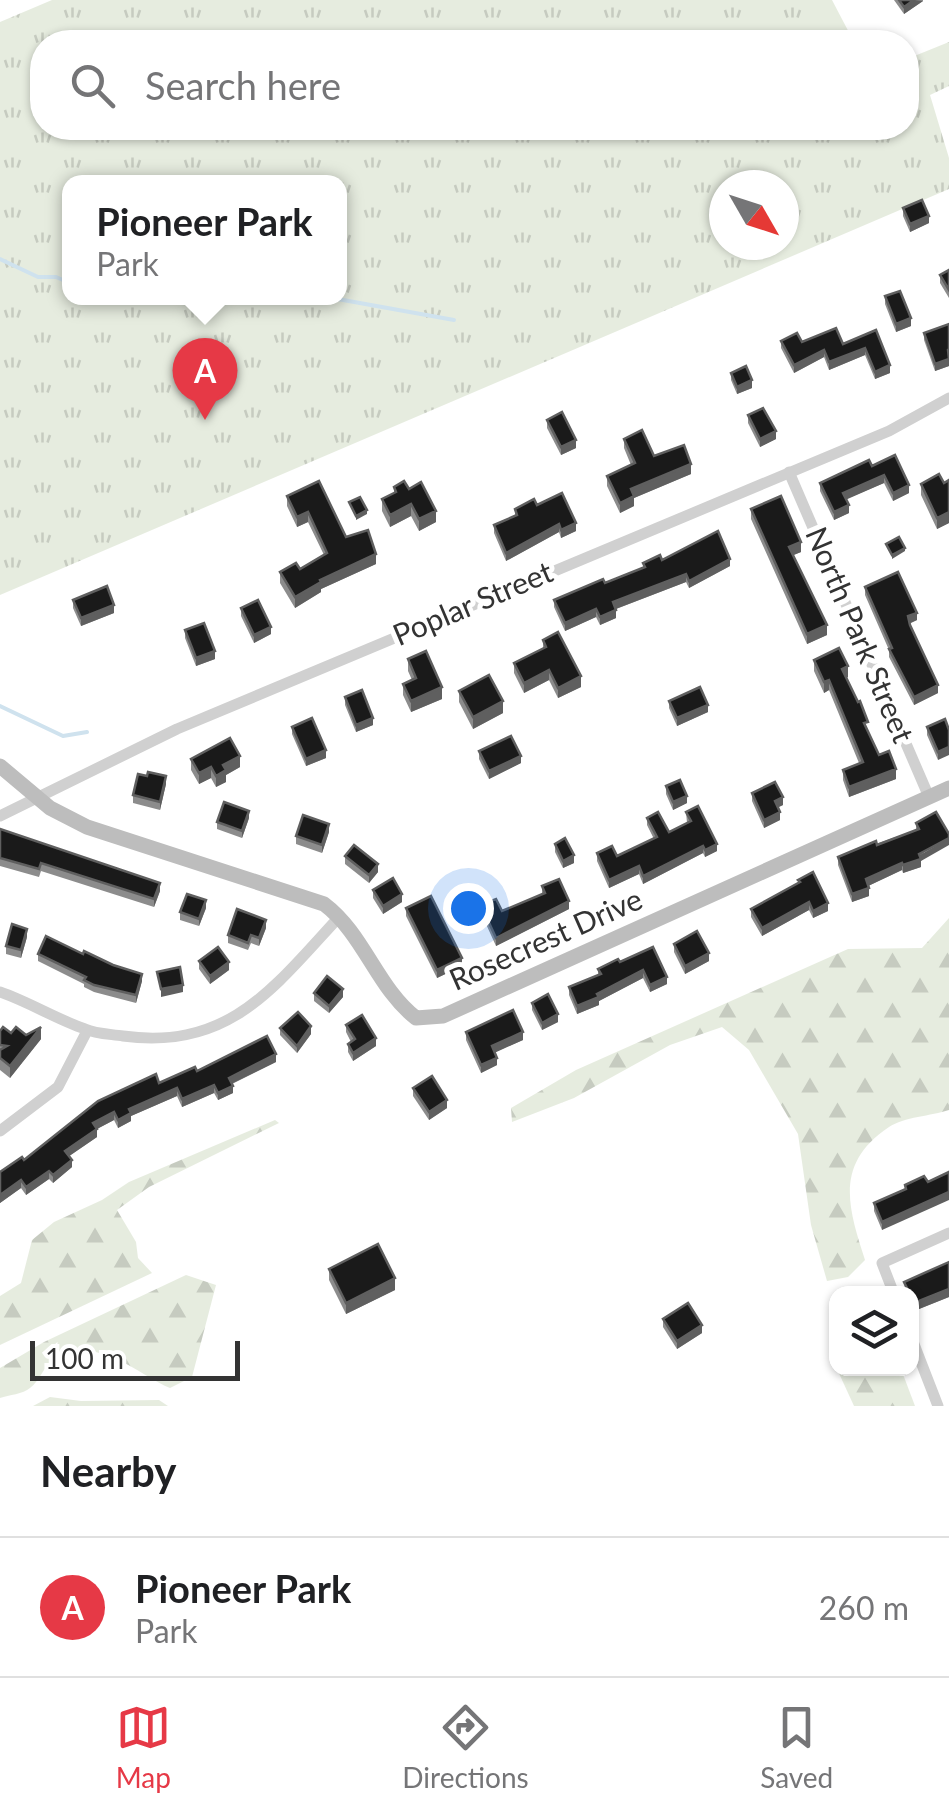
<!DOCTYPE html>
<html lang="en">
<head>
<meta charset="utf-8">
<style>
	:root { --surface:#fff; --page:#f6f6f6; --text:#202124; --muted:#757577; --line:#e0e0e0; --accent:#e63946 }
	body { margin:0; font-family:Lato,sans-serif; background:var(--page); color:var(--text) }
	.controls { position:absolute; right:30px; bottom:30px; display:grid; overflow:hidden; border-radius:20px; box-shadow:0 2px 8px #0004 }
	.controls button { width:90px; height:90px; display:grid; place-items:center; padding:0; border:0; border-bottom:2px solid var(--line); background:var(--surface); color:var(--text); font:50px sans-serif }
	.compass { position:absolute; left:709px; top:170px; width:90px; height:90px; border-radius:50%; background:var(--surface); box-shadow:0 2px 8px #0004; rotate:129deg }
	.scale { position:absolute; left:30px; bottom:25px; width:210px; box-sizing:border-box; padding-left:10px; border:5px solid #333; border-top:0; font-size:28px; line-height:35px; white-space:nowrap; color:#333; -webkit-text-stroke:8px #fff; paint-order:stroke }
	.you { position:absolute; left:468px; top:908px; width:35px; height:35px; margin:-25px; border:8px solid #fff; border-radius:50%; background:#1a73e8; box-shadow:0 0 0 15px #1a73e833 }
	.badge { display:grid; place-items:center; width:65px; height:65px; border-radius:50%; background:var(--accent); color:#fff; font-size:32px; font-weight:700 }
	.pin { position:absolute; translate:-50% -82px; filter:drop-shadow(0 2px 5px #0008) }
	.pin::after { content:''; position:absolute; top:52px; width:35px; height:30px; background:inherit; clip-path:polygon(0 0,100% 0,50% 100%) }
	.popup { position:absolute; left:62px; top:175px; width:285px; height:130px; box-sizing:border-box; display:grid; place-content:center; border-radius:20px; background:var(--surface); filter:drop-shadow(0 2px 8px #0005); font-size:32px; white-space:nowrap; color:var(--muted) }
	.popup b { font-size:38px; color:var(--text) }
	.popup::after { content:''; position:absolute; left:50%; top:100%; margin-left:-20px; border:20px solid transparent; border-top-color:var(--surface) }
	.list { margin:0; padding:0; list-style:none }
	h2 { display:flex; justify-content:space-between; align-items:center; height:130px; margin:0; padding:0 40px; font-size:42px }
	h2 small { font-size:32px; font-weight:400; color:var(--muted) }
	.list li { display:grid; grid-template-columns:65px 1fr auto; gap:30px; align-items:center; box-sizing:border-box; height:140px; padding:0 40px; border-top:2px solid var(--line) }
	.list b { display:block; font-size:38px; white-space:nowrap }
	.list p { margin:0; font-size:32px; white-space:nowrap; color:var(--muted) }
	.list em { font-size:32px; font-style:normal; color:var(--muted) }
	.icon { flex:none; width:55px; height:55px; fill:none; stroke:currentColor; stroke-width:2; stroke-linecap:round; stroke-linejoin:round }
	.map { position:relative; flex:none; width:949px; height:1406px; overflow:hidden }
	.search { position:absolute; background:var(--surface); box-shadow:0 2px 8px #0004; left:30px; right:30px; top:30px; height:110px; display:flex; align-items:center; gap:25px; box-sizing:border-box; padding:0 35px; border-radius:40px; color:var(--muted); font-size:38px }
	.sheet { height:270px; background:var(--surface) }
	nav { display:flex; justify-content:space-around; align-items:center; box-sizing:border-box; height:140px; border-top:2px solid var(--line); background:var(--surface); font-size:28px; color:var(--muted) }
	nav a { display:grid; justify-items:center; gap:5px }
	nav .on { color:var(--accent) }
	.map>svg:first-child { display:block }
	.forest { fill:url(#forest-firs) }
	.park { fill:url(#park-tufts); fill-rule:evenodd }
	.lines { fill:none; stroke-linecap:round; stroke-linejoin:round }
	.stream { stroke:#cfe2ee; stroke-width:4 }
	.street { stroke:#d0d0d0; stroke-width:11 }
	.secondary { stroke:#bdbdbd; stroke-width:15 }
	.wall { fill:#8c8c8c }
	.shaded-wall { fill:#5f5f5f }
	.building { fill:#1a1a1a; stroke:#5f5f5f; stroke-width:2.5 }
	.labels { text-anchor:middle; stroke-width:10; stroke-linejoin:round; paint-order:stroke }
	.street-label { font-size:30px; fill:#333; stroke:#fff }
</style>
</head>
<body>
<div class="map">
<svg width="949" height="1406" viewBox="0 0 949 1406">
	<defs>
		<pattern id="forest-firs" width="22" height="20" patternUnits="userSpaceOnUse" patternTransform="scale(2.5)"><rect width="22" height="20" fill="#e6ecdf"/><path d="M5 1l3.5 6h-7zM16 11l3.5 6h-7z" fill="#c6cbc0"/></pattern>
		<pattern id="park-tufts" width="24" height="20" patternUnits="userSpaceOnUse" patternTransform="scale(2.5)"><rect width="24" height="20" fill="#e6ecdf"/><path d="M3 7l-1-3M5 7V3M7 7l1-3M15 17l-1-3M17 17v-4M19 17l1-3" fill="none" stroke="#c6cbc0"/></pattern>
	</defs>
	<rect width="100%" height="100%" fill="#fff"/>
	<g class="forest">
		<path d="M949 918V1110C931 1116 904 1117 889 1127 834 1164 848 1207 865 1260L848 1277 827 1281 811 1225 798 1134 749 1050 722 1027 670 1045 574 1098 512 1122 511 1108 576 1070 848 949 922 948Z"/>
		<polygon points="275,1120 279,1123 149,1187 117,1210 136,1242 138,1258 152,1273 0,1345 0,1296 21,1283 32,1240 54,1222 102,1200 129,1182"/>
		<path d="M186 1275 216 1285 192 1377 170 1388C134 1372 98 1335 55 1358 44 1365 40 1381 30 1388 23 1394 9 1395 0 1398V1368L44 1342Z"/>
		<polygon points="837,1369 901,1369 915,1406 854,1406"/>
		<polygon points="50,1397 81,1401 159,1400 168,1406 33,1406"/>
	</g>
	<path class="park" d="M52 0H832L854 42H42V128H906L907 59 949 42V86L930 95 949 158V189L0 595V22ZM70 182H340V298H70ZM724 185H784V245H724Z"/>
	<g class="lines">
		<g class="stream">
			<polyline points="0,259 38,277 56,277 70,283"/>
			<polyline points="332,298 454,320"/>
			<polyline points="0,706 63,736 87,732"/>
		</g>
		<g class="street">
			<polyline points="789,472 929,797"/>
			<polyline points="0,816 177,729 889,431 949,398"/>
			<path d="M0 992C29 1002 56 1019 85 1029 96 1034 110 1034 123 1036 230 1051 275 986 340 916"/>
			<polyline points="0,1131 58,1087 87,1031"/>
			<polyline points="894,1294 882,1263 949,1233"/>
			<polyline points="912,1339 938,1406"/>
		</g>
		<path class="secondary" d="M0 766 50 808 87 827 324 904C364 934 377 988 416 1018L443 1016 949 788"/>
	</g>
	<g class="wall">
		<polygon points="894,0 923,0 923,1 904,14"/>
		<polygon points="903,208 929,223 910,232 903,216"/>
		<polygon points="949,270 949,298 940,283 940,275"/>
		<polygon points="885,296 911,326 896,332 885,304"/>
		<polygon points="949,324 949,366 935,371 924,340 924,333"/>
		<polygon points="876,330 890,373 875,379 865,355 829,370 824,357 794,373 781,348 781,341 843,344"/>
		<polygon points="731,373 752,388 737,394 731,380"/>
		<polygon points="748,415 776,439 760,447 748,423"/>
		<polygon points="547,420 576,448 561,455 547,428"/>
		<polygon points="624,439 654,456 691,474 634,498 634,506 620,513 607,486 607,476 631,465 624,448"/>
		<polygon points="872,466 909,493 893,501 884,483 846,499 849,513 834,520 820,491 820,483"/>
		<polygon points="949,480 949,523 937,529 921,495 921,484 944,483"/>
		<polygon points="394,487 409,489 436,522 419,531 411,516 390,527 382,511 382,499 394,493"/>
		<polygon points="287,496 346,537 376,564 321,589 321,592 295,608 280,583 280,572 300,569 324,555 308,522 297,527 287,506"/>
		<polygon points="537,505 576,531 561,538 559,532 506,561 494,533 494,525 515,516 515,509"/>
		<polygon points="751,509 801,552 793,555 827,635 807,644 751,519"/>
		<polygon points="662,560 730,566 689,588 686,582 616,609 616,618 600,625 596,617 565,631 554,607 554,600 605,583 643,568 643,563"/>
		<polygon points="865,587 917,620 909,624 938,693 914,705 889,657 889,650 865,595"/>
		<polygon points="73,600 114,613 81,626 73,608"/>
		<polygon points="241,608 271,634 254,643 241,616"/>
		<polygon points="185,630 215,659 196,666 185,638"/>
		<polygon points="543,640 581,687 558,698 549,680 524,693 514,673 514,663 543,649"/>
		<polygon points="408,659 442,699 411,712 403,695 403,684 412,680 408,671"/>
		<polygon points="814,660 848,677 846,678 868,731 879,755 896,779 849,797 843,780 843,770 859,763 829,690 824,693 814,671"/>
		<polygon points="459,691 503,713 473,729 459,702"/>
		<polygon points="345,697 373,725 356,732 345,705"/>
		<polygon points="669,701 708,712 677,726 669,708"/>
		<polygon points="945,719 938,760 927,735 927,727"/>
		<polygon points="292,727 326,758 306,766 292,734"/>
		<polygon points="479,751 521,763 489,779 479,759"/>
		<polygon points="191,759 240,767 226,775 226,782 216,787 211,778 199,784 191,770"/>
		<polygon points="147,776 166,784 160,810 133,803 133,795"/>
		<polygon points="666,786 687,803 673,810 666,794"/>
		<polygon points="752,793 783,805 778,807 780,820 764,828 752,801"/>
		<polygon points="686,812 717,851 705,857 703,853 643,884 639,874 609,888 597,861 597,853 617,856 654,839 647,825 647,818 669,832 687,823"/>
		<polygon points="936,812 921,861 921,867 903,873 902,870 868,886 869,896 852,902 838,865 838,857 916,830 916,823"/>
		<polygon points="249,818 242,838 217,829 217,822"/>
		<polygon points="0,829 160,891 154,907 41,871 39,877 0,866"/>
		<polygon points="329,832 322,853 296,844 296,836"/>
		<polygon points="555,844 574,863 563,868 555,852"/>
		<polygon points="345,856 378,872 369,883 345,864"/>
		<polygon points="798,880 828,911 813,918 809,910 762,936 751,917 751,909 798,883"/>
		<polygon points="542,886 569,909 496,946 481,913 481,905 502,911 542,894"/>
		<polygon points="373,890 402,902 383,914 373,898"/>
		<polygon points="206,908 199,926 180,920 180,912"/>
		<polygon points="406,908 462,966 437,978 406,916"/>
		<polygon points="266,928 259,946 251,943 248,950 228,943 228,935"/>
		<polygon points="27,937 21,958 6,954 6,946"/>
		<polygon points="674,944 709,961 685,974 674,952"/>
		<polygon points="653,947 667,984 650,992 643,978 599,1001 599,1005 577,1014 569,995 569,987 598,975 598,969 620,962"/>
		<polygon points="38,954 142,981 136,1003 94,992 84,987 84,984 38,961"/>
		<polygon points="199,961 229,970 210,984 199,969"/>
		<polygon points="314,993 343,997 329,1013 314,1001"/>
		<polygon points="532,1003 558,1022 542,1030 532,1010"/>
		<polygon points="346,1025 376,1046 353,1061 348,1052 348,1044 351,1042 346,1032"/>
		<polygon points="280,1028 311,1034 297,1053 280,1035"/>
		<polygon points="0,1031 41,1039 10,1078 0,1070"/>
		<polygon points="466,1032 523,1040 495,1052 497,1065 481,1073 466,1040"/>
		<polygon points="276,1062 232,1084 233,1093 218,1100 214,1093 182,1107 177,1096 131,1116 131,1121 118,1128 114,1120 97,1129 97,1137 69,1156 72,1167 53,1183 49,1179 26,1195 21,1188 0,1203 0,1172 24,1160 159,1083 197,1071"/>
		<polygon points="413,1088 447,1108 429,1120 413,1096"/>
		<polygon points="924,1176 882,1230 874,1211 874,1203 905,1189 905,1185"/>
		<polygon points="329,1269 395,1290 346,1314 329,1280"/>
		<polygon points="904,1282 949,1297 914,1311 912,1306 912,1294 906,1294"/>
		<polygon points="663,1319 702,1333 677,1349 663,1327"/>
	</g>
	<g class="shaded-wall">
		<polygon points="914,0 923,1 904,14 904,7"/>
		<polygon points="929,216 929,223 910,232 910,224"/>
		<polygon points="911,318 911,326 896,332 896,324"/>
		<polygon points="865,348 865,355 829,370 829,362"/>
		<polygon points="824,350 824,357 794,373 794,365"/>
		<polygon points="949,359 949,366 935,371 935,364"/>
		<polygon points="890,365 890,373 875,379 875,372"/>
		<polygon points="752,380 752,388 737,394 737,387"/>
		<polygon points="776,431 776,439 760,447 760,439"/>
		<polygon points="576,440 576,448 561,455 561,447"/>
		<polygon points="691,464 691,474 634,498 634,506 620,513 620,503 631,489"/>
		<polygon points="884,475 884,483 843,501 843,493"/>
		<polygon points="909,485 909,493 893,501 893,493"/>
		<polygon points="411,504 411,516 390,527 390,515"/>
		<polygon points="849,505 849,513 834,520 834,512"/>
		<polygon points="367,510 367,514 356,520 356,516"/>
		<polygon points="436,511 436,522 419,531 419,519"/>
		<polygon points="308,512 308,522 297,527 297,517"/>
		<polygon points="949,512 949,523 937,529 937,518"/>
		<polygon points="576,523 576,531 561,538 561,530"/>
		<polygon points="559,524 559,532 506,561 506,553"/>
		<polygon points="801,542 801,552 789,557 789,547"/>
		<polygon points="905,548 905,551 892,559 892,555"/>
		<polygon points="376,554 376,564 321,589 321,592 295,608 295,597 320,580"/>
		<polygon points="730,559 730,566 689,588 689,581"/>
		<polygon points="686,574 686,582 613,610 613,602"/>
		<polygon points="114,605 114,613 81,626 81,618"/>
		<polygon points="596,609 596,617 565,631 565,623"/>
		<polygon points="616,610 616,618 600,625 600,617"/>
		<polygon points="917,613 917,620 908,624 908,616"/>
		<polygon points="827,625 827,635 807,644 807,634"/>
		<polygon points="271,627 271,634 254,643 254,635"/>
		<polygon points="215,651 215,659 196,666 196,658"/>
		<polygon points="848,666 848,677 842,680 842,669"/>
		<polygon points="549,670 549,680 524,693 524,683"/>
		<polygon points="581,676 581,687 558,698 558,688"/>
		<polygon points="829,680 829,690 824,693 824,682"/>
		<polygon points="938,685 938,693 914,705 914,697"/>
		<polygon points="442,687 442,699 411,712 411,701"/>
		<polygon points="503,701 503,713 473,729 473,717"/>
		<polygon points="708,705 708,712 677,726 677,718"/>
		<polygon points="373,718 373,725 356,732 356,725"/>
		<polygon points="949,747 949,755 938,760 938,752"/>
		<polygon points="326,750 326,758 306,766 306,759"/>
		<polygon points="240,756 240,767 226,775 226,782 216,787 216,776 223,765"/>
		<polygon points="521,756 521,763 489,779 489,771"/>
		<polygon points="211,767 211,778 199,784 199,773"/>
		<polygon points="896,769 896,779 849,797 849,787"/>
		<polygon points="166,776 166,784 160,810 160,802"/>
		<polygon points="687,796 687,803 673,810 673,802"/>
		<polygon points="783,797 783,805 775,809 775,801"/>
		<polygon points="249,811 249,818 242,838 242,831"/>
		<polygon points="780,812 780,820 764,828 764,820"/>
		<polygon points="329,824 329,832 322,853 322,845"/>
		<polygon points="949,838 949,845 921,861 921,867 903,873 903,865"/>
		<polygon points="717,844 717,851 705,857 705,850"/>
		<polygon points="703,846 703,853 643,884 643,876"/>
		<polygon points="574,855 574,863 563,868 563,861"/>
		<polygon points="902,863 902,870 866,887 866,879"/>
		<polygon points="378,864 378,872 369,883 369,875"/>
		<polygon points="639,866 639,874 609,888 609,880"/>
		<polygon points="160,883 160,891 154,907 154,899"/>
		<polygon points="869,888 869,896 852,902 852,894"/>
		<polygon points="402,894 402,902 383,914 383,906"/>
		<polygon points="206,900 206,908 199,926 199,919"/>
		<polygon points="569,901 569,909 496,946 496,938"/>
		<polygon points="809,902 809,910 762,936 762,928"/>
		<polygon points="828,903 828,911 813,918 813,911"/>
		<polygon points="266,920 266,928 259,946 259,938"/>
		<polygon points="27,929 27,937 21,958 21,950"/>
		<polygon points="709,953 709,961 685,974 685,966"/>
		<polygon points="462,958 462,966 437,978 437,970"/>
		<polygon points="229,962 229,970 210,984 210,976"/>
		<polygon points="643,970 643,978 599,1001 599,1005 577,1014 577,1006"/>
		<polygon points="142,974 142,981 136,1003 136,995"/>
		<polygon points="667,977 667,984 650,992 650,985"/>
		<polygon points="183,985 183,992 161,997 161,989"/>
		<polygon points="343,989 343,997 329,1013 329,1006"/>
		<polygon points="558,1014 558,1022 542,1030 542,1023"/>
		<polygon points="311,1026 311,1034 297,1053 297,1046"/>
		<polygon points="41,1027 41,1039 10,1078 10,1066"/>
		<polygon points="523,1032 523,1040 492,1054 492,1046"/>
		<polygon points="376,1038 376,1046 353,1061 353,1053"/>
		<polygon points="276,1054 276,1062 229,1085 229,1078"/>
		<polygon points="497,1058 497,1065 481,1073 481,1065"/>
		<polygon points="214,1085 214,1093 182,1107 182,1099"/>
		<polygon points="233,1086 233,1093 218,1100 218,1093"/>
		<polygon points="177,1088 177,1096 131,1116 131,1121 118,1128 118,1120 129,1109"/>
		<polygon points="447,1100 447,1108 429,1120 429,1112"/>
		<polygon points="114,1112 114,1120 93,1131 93,1123"/>
		<polygon points="97,1129 97,1137 65,1159 65,1151"/>
		<polygon points="72,1160 72,1167 53,1183 53,1175"/>
		<polygon points="49,1171 49,1179 26,1195 26,1187"/>
		<polygon points="21,1180 21,1188 0,1203 0,1195"/>
		<polygon points="949,1192 949,1200 882,1230 882,1222"/>
		<polygon points="395,1278 395,1290 346,1314 346,1303"/>
		<polygon points="949,1289 949,1297 914,1311 914,1303"/>
		<polygon points="702,1325 702,1333 677,1349 677,1341"/>
	</g>
	<g class="building">
		<polygon points="899,0 914,0 904,7"/>
		<polygon points="922,200 929,216 910,224 903,208"/>
		<polygon points="949,270 949,290 940,275"/>
		<polygon points="900,291 911,318 896,324 885,296"/>
		<polygon points="949,324 949,349 948,350 949,359 935,364 924,333"/>
		<polygon points="836,328 843,344 876,330 890,365 875,372 865,348 829,362 824,350 794,365 781,341 797,333 802,342"/>
		<polygon points="746,366 752,380 737,387 731,373"/>
		<polygon points="763,408 776,431 760,439 748,415"/>
		<polygon points="562,412 576,440 561,447 547,420"/>
		<polygon points="642,430 654,456 684,445 691,464 631,489 634,496 620,503 607,476 635,463 624,439"/>
		<polygon points="895,455 909,485 893,493 884,475 843,493 849,505 834,512 820,483 869,460 872,466"/>
		<polygon points="939,474 944,483 949,480 949,512 937,518 921,484"/>
		<polygon points="319,481 346,537 368,530 376,554 320,580 321,582 295,597 280,572 296,563 300,569 327,553 308,512 297,517 287,496"/>
		<polygon points="404,481 409,489 421,482 436,511 419,519 411,504 390,515 382,499 396,492 394,487"/>
		<polygon points="562,493 576,523 561,530 559,524 506,553 494,525 517,515 515,509 534,499 537,505"/>
		<polygon points="781,496 801,542 789,547 827,625 807,634 751,509"/>
		<polygon points="360,497 367,510 356,516 349,502"/>
		<polygon points="718,531 730,559 689,581 686,574 613,602 616,610 600,617 596,609 565,623 554,600 603,579 605,583 645,567 643,563 660,555 662,560"/>
		<polygon points="899,537 905,548 892,555 886,544"/>
		<polygon points="898,572 917,613 908,616 910,625 938,685 914,697 889,649 892,648 865,587"/>
		<polygon points="107,586 114,605 81,618 73,600"/>
		<polygon points="258,600 271,627 254,635 241,608"/>
		<polygon points="204,623 215,651 196,658 185,630"/>
		<polygon points="558,632 581,676 558,688 549,670 524,683 514,663 546,647 543,640"/>
		<polygon points="839,648 848,666 842,669 858,702 860,701 868,722 864,723 879,755 889,751 896,769 849,787 843,770 863,762 829,680 824,682 814,660"/>
		<polygon points="426,651 442,687 411,701 403,684 416,678 408,659"/>
		<polygon points="489,675 503,701 473,717 459,691"/>
		<polygon points="700,687 708,705 677,718 669,701"/>
		<polygon points="362,690 373,718 356,725 345,697"/>
		<polygon points="312,718 326,750 306,759 292,727"/>
		<polygon points="945,719 949,730 949,747 938,752 927,727"/>
		<polygon points="511,736 521,756 489,771 479,751"/>
		<polygon points="230,738 240,756 223,765 226,770 216,776 211,767 199,773 191,759"/>
		<polygon points="148,772 166,776 160,802 133,795 138,774 147,776"/>
		<polygon points="680,780 687,796 673,802 666,786"/>
		<polygon points="775,782 783,797 775,801 780,812 764,820 752,793"/>
		<polygon points="224,802 249,811 242,831 217,822"/>
		<polygon points="698,806 717,844 705,850 703,846 643,876 639,866 609,880 597,853 612,846 617,856 657,837 647,818 658,812 669,832 691,821 686,812"/>
		<polygon points="936,812 949,834 949,838 919,854 921,859 903,865 902,863 866,879 869,888 852,894 838,857 876,841 877,845 919,829 916,823"/>
		<polygon points="303,815 329,824 322,845 296,836"/>
		<polygon points="0,829 160,883 154,899 41,863 39,869 0,858"/>
		<polygon points="565,838 574,855 563,861 555,844"/>
		<polygon points="354,845 378,864 369,875 345,856"/>
		<polygon points="813,872 828,903 813,911 809,902 762,928 751,909 800,882 798,880"/>
		<polygon points="393,878 402,894 383,906 373,890"/>
		<polygon points="559,879 569,901 496,938 481,905 496,899 502,911 545,893 542,886"/>
		<polygon points="187,894 206,900 199,919 180,912"/>
		<polygon points="431,896 462,958 437,970 406,908"/>
		<polygon points="237,909 266,920 259,938 251,935 248,943 228,935"/>
		<polygon points="12,924 27,929 21,950 6,946"/>
		<polygon points="697,931 709,953 685,966 674,944"/>
		<polygon points="46,936 83,954 84,951 113,965 142,974 136,995 94,985 84,980 86,977 38,954"/>
		<polygon points="218,947 229,962 210,976 199,961"/>
		<polygon points="653,947 667,977 650,985 643,970 597,994 599,997 577,1006 569,987 601,974 598,969 618,959 620,962"/>
		<polygon points="180,967 183,985 161,989 157,972"/>
		<polygon points="327,976 343,989 329,1006 314,993"/>
		<polygon points="548,994 558,1014 542,1023 532,1003"/>
		<polygon points="513,1010 523,1032 492,1046 497,1058 481,1065 466,1032"/>
		<polygon points="298,1012 311,1026 297,1046 280,1028"/>
		<polygon points="362,1015 376,1038 353,1053 348,1044 355,1039 346,1025"/>
		<polygon points="3,1027 11,1033 16,1027 26,1035 41,1027 10,1066 0,1058 0,1050 7,1046 0,1045 0,1031"/>
		<polygon points="267,1036 276,1054 229,1078 233,1086 218,1093 214,1085 182,1099 177,1088 129,1109 131,1113 118,1120 114,1112 93,1123 97,1129 65,1151 72,1160 53,1175 49,1171 26,1187 21,1180 0,1195 0,1172 22,1157 24,1160 98,1101 156,1074 159,1083 195,1067 197,1071"/>
		<polygon points="432,1076 447,1100 429,1112 413,1088"/>
		<polygon points="949,1172 949,1192 882,1222 874,1203 906,1189 905,1185 924,1176 928,1182"/>
		<polygon points="378,1244 395,1278 346,1303 329,1269"/>
		<polygon points="949,1262 949,1289 914,1303 912,1294 910,1294 904,1282"/>
		<polygon points="688,1303 702,1325 677,1341 663,1319"/>
	</g>
	<g class="labels">
		<g class="street-label">
			<text transform="translate(473 604) rotate(-23)" y="10">Poplar Street</text>
			<text transform="translate(859 635) rotate(67)" y="10">North Park Street</text>
			<text transform="translate(546 940) rotate(-24)" y="10">Rosecrest Drive</text>
		</g>
	</g>
</svg>
<div class="controls">
<button><svg class="icon" aria-label="layers" viewBox="0 0 24 24"><path d="M12 4l9 5-9 5-9-5zM3 14l9 5 9-5"/></svg></button>
</div>
<svg class="compass" viewBox="-18 -18 36 36"><path d="M0-13l5 13h-10z" fill="#e53935"/><path d="M0 13l5-13h-10z" fill="#757577"/></svg>
<div class="scale">100 m</div>
<div class="you"></div>
<div class="pin badge" style="left:205px;top:420px">A</div>
<div class="popup"><b>Pioneer Park</b>Park</div>
<div class="search"><svg class="icon" aria-label="search" viewBox="0 0 24 24"><circle cx="10" cy="10" r="6"/><path d="M15 15l6 6"/></svg>Search here</div>
</div>
<section class="sheet">
<h2>Nearby<small></small></h2>
<ul class="list">
<li><span class="badge">A</span><div><b>Pioneer Park</b><p>Park</p></div><em>260 m</em></li>
</ul>
</section>
<nav>
<a class="on"><svg class="icon" aria-label="map" viewBox="0 0 24 24"><path d="M3 6l6-2 6 2 6-2v14l-6 2-6-2-6 2zM9 4v14M15 6v14"/></svg>Map</a>
<a><svg class="icon" aria-label="directions" viewBox="0 0 24 24"><path d="M12 3l9 9-9 9-9-9zM9 14v-3h6M13 9l2 2-2 2"/></svg>Directions</a>
<a><svg class="icon" aria-label="saved" viewBox="0 0 24 24"><path d="M7 4h10v16l-5-4-5 4z"/></svg>Saved</a>
</nav>
</body>
</html>
